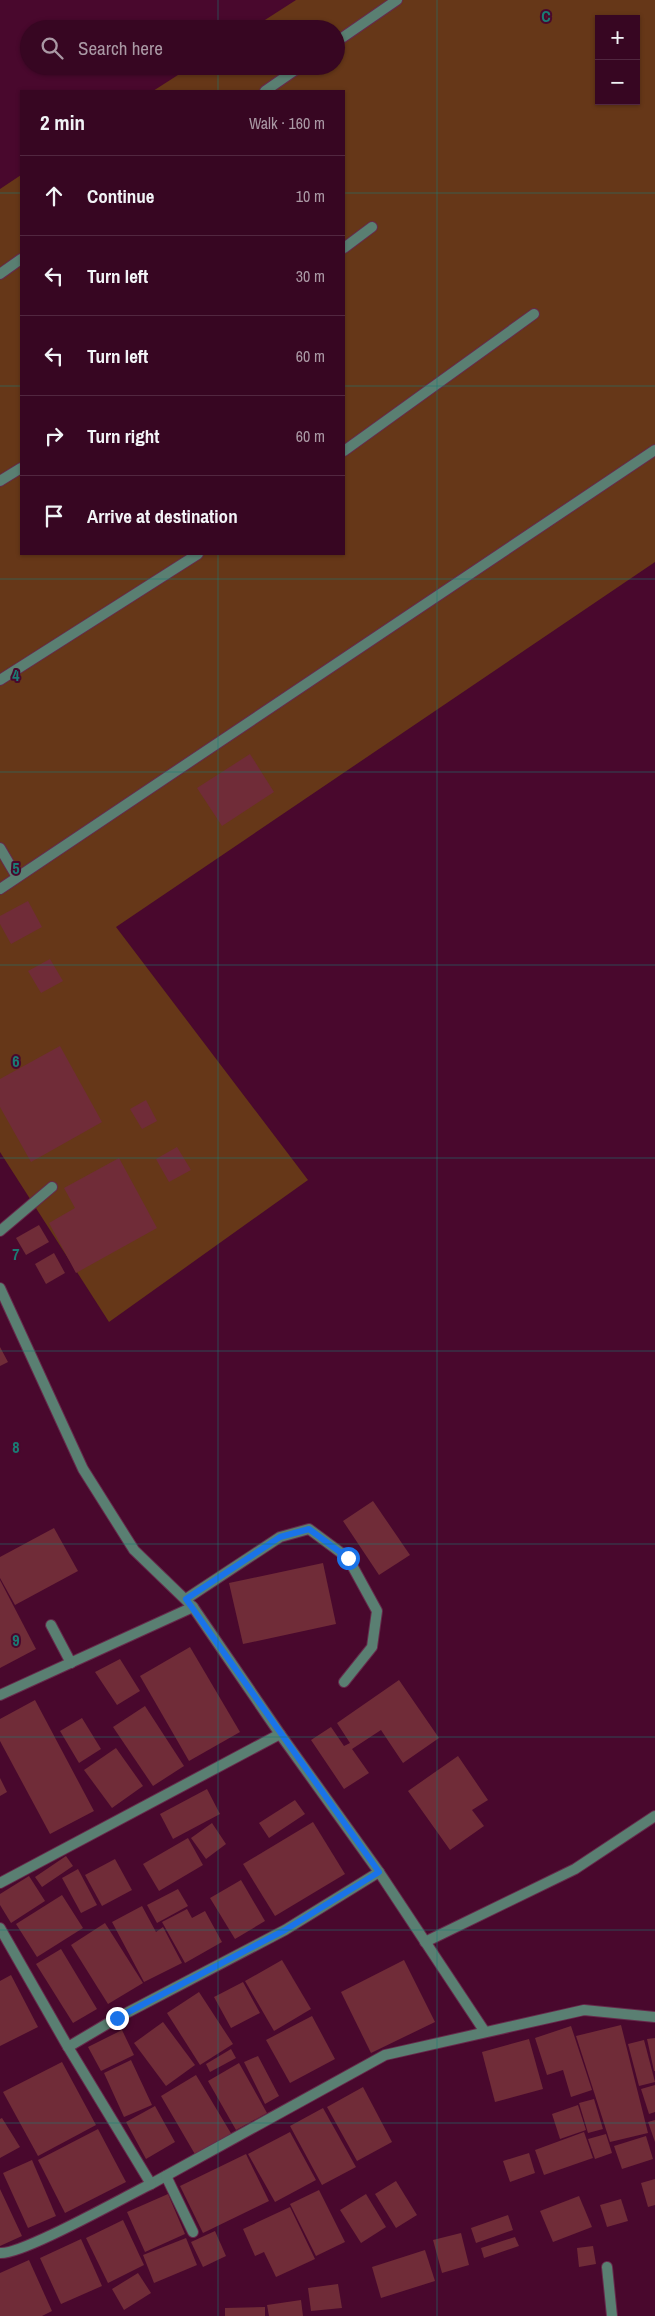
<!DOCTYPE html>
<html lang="en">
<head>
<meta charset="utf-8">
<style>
	:root { --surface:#370622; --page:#42142f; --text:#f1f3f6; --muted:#aa99a5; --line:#512740 }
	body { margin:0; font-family:"Archivo Narrow",sans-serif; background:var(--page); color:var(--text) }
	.controls { position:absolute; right:15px; top:15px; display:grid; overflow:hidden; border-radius:0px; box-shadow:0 1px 4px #0004 }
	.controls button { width:45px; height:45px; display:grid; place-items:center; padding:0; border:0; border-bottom:1px solid var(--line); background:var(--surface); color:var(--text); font:25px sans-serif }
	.stop { position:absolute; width:15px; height:15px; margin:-11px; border:4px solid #1a73e8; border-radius:50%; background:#fff }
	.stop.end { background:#1a73e8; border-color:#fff; box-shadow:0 1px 5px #0008 }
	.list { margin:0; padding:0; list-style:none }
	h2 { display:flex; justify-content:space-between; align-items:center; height:65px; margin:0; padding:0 20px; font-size:21px }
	h2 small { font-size:16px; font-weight:400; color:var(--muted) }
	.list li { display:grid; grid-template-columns:32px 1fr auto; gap:15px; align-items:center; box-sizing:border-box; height:80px; padding:0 20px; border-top:1px solid var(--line) }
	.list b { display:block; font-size:19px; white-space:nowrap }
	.list em { font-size:16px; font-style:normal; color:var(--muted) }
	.icon { flex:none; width:28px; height:28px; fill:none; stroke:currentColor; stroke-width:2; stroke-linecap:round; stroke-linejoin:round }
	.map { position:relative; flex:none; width:655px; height:2316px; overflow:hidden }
	.search { position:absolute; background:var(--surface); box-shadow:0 1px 4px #0004; left:20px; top:20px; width:325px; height:55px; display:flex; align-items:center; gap:12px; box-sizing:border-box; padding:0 18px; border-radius:28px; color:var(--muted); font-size:19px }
	.panel { position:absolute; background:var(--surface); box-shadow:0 1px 4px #0004; left:20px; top:90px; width:325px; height:465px; border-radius:0px }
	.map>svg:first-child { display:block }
	.green { fill:#663718; fill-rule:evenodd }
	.building { fill:#702c38 }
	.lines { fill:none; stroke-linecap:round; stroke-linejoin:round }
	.service-casing { stroke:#662a4b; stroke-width:12 }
	.minor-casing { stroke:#662a4b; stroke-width:12 }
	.service { stroke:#5a7f72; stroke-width:10 }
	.minor { stroke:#5a7f72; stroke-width:10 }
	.route { stroke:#1a73e8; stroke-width:6 }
	.grid { fill:none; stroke:#1b7b74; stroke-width:1; stroke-opacity:0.55 }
	.grid-label { font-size:16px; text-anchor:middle; font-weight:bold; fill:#1b7b74; stroke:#49082d; stroke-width:4; stroke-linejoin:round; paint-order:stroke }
</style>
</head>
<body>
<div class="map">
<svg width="655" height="2316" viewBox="0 0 655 2316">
	<rect width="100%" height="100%" fill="#49082d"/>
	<path class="green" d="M296 0H655V562L116 927 308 1180 109 1322 0 1152V189L21 175V554H344V91H153L192 66H336V29H251ZM599 19H636V101H599Z"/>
	<g class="building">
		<polygon points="250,754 274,792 222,826 197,788"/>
		<polygon points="28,901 42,927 11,944 0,924 0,916"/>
		<polygon points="50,959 63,981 41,993 28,971"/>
		<polygon points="60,1046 102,1122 31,1162 0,1107 0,1079"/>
		<polygon points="146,1100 157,1121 142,1129 130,1109"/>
		<polygon points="177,1147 191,1170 169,1182 156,1159"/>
		<polygon points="119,1158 157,1228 76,1273 49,1223 75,1208 64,1188"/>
		<polygon points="39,1225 49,1242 26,1255 16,1238"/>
		<polygon points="54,1253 65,1273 46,1284 35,1264"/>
		<polygon points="0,1347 8,1362 0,1366"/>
		<polygon points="373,1501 410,1555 379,1575 343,1521"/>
		<polygon points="54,1528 78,1571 15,1605 0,1578 0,1557"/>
		<polygon points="323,1563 336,1624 243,1644 229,1583"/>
		<polygon points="0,1580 36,1649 0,1668"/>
		<polygon points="190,1647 240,1732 189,1761 140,1676"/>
		<polygon points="120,1659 140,1691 117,1705 95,1672"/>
		<polygon points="399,1680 439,1738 403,1763 381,1730 352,1749 369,1773 344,1789 311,1740 331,1727 344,1746 350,1743 337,1723"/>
		<polygon points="35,1700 94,1811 50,1834 0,1741 0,1719"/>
		<polygon points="145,1706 184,1766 153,1786 113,1727"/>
		<polygon points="82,1718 101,1749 79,1763 60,1731"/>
		<polygon points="116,1748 143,1786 112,1808 84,1770"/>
		<polygon points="458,1756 488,1800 472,1810 484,1826 450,1850 408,1791"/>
		<polygon points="0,1778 7,1792 0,1796"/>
		<polygon points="207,1789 220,1814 173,1839 160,1814"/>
		<polygon points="295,1800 305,1814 269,1838 259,1823"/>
		<polygon points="313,1822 345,1874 275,1916 243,1864"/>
		<polygon points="212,1823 226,1844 206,1859 191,1838"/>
		<polygon points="188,1838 203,1865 159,1891 143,1864"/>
		<polygon points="66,1856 73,1866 42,1887 35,1877"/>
		<polygon points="115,1859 132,1890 102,1906 85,1875"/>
		<polygon points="78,1869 97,1905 81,1913 62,1878"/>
		<polygon points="29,1876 45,1901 11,1923 0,1905 0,1894"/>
		<polygon points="241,1880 265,1921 235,1939 210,1898"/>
		<polygon points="178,1889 188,1906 157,1923 147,1905"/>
		<polygon points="62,1895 83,1928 37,1957 16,1924"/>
		<polygon points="142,1906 156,1932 163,1927 182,1963 144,1982 112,1922"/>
		<polygon points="187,1909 192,1918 205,1911 222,1942 185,1963 162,1922"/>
		<polygon points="105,1923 143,1983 108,2004 71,1945"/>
		<polygon points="61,1949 97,2009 73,2023 36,1964"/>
		<polygon points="282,1960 311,2009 274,2031 245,1981"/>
		<polygon points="404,1960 435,2022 371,2053 341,1992"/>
		<polygon points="11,1975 38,2027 0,2046 0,1981"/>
		<polygon points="243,1982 260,2013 231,2028 214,1997"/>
		<polygon points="199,1992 233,2044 200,2065 167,2013"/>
		<polygon points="312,2016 335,2059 290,2083 266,2040"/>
		<polygon points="163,2022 195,2065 166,2086 134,2043"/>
		<polygon points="621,2025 648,2133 610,2142 576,2036"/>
		<polygon points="571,2026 592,2090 571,2097 563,2070 547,2075 535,2038"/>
		<polygon points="122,2030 134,2055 101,2071 88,2047"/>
		<polygon points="655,2038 655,2071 654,2071 647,2039"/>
		<polygon points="529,2039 543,2089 495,2102 482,2052"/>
		<polygon points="644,2040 655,2082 639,2086 628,2044"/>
		<polygon points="231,2049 236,2058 210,2072 206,2064"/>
		<polygon points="258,2056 279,2096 265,2104 244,2062"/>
		<polygon points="131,2060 152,2105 124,2117 104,2073"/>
		<polygon points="62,2062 96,2125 38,2156 3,2092"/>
		<polygon points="239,2063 267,2113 236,2130 208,2081"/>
		<polygon points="196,2075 232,2135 196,2156 161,2096"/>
		<polygon points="655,2085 655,2112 649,2114 641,2089"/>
		<polygon points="363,2087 392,2142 357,2161 327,2107"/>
		<polygon points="594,2099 603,2129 588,2133 579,2103"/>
		<polygon points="578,2105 586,2130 560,2139 552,2114"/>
		<polygon points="155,2106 175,2142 146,2159 126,2122"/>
		<polygon points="323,2108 356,2167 322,2185 290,2126"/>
		<polygon points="2,2118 20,2147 0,2158 0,2119"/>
		<polygon points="655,2120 655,2142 648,2122"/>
		<polygon points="98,2129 126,2182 65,2213 38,2160"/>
		<polygon points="290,2132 316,2180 275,2202 248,2154"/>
		<polygon points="584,2132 593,2158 544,2175 535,2150"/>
		<polygon points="606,2134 612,2153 595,2159 588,2139"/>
		<polygon points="646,2136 653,2159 622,2169 614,2146"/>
		<polygon points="529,2153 535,2173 510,2182 503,2161"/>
		<polygon points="246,2154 269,2201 203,2233 180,2186"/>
		<polygon points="32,2160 56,2216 28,2228 3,2173"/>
		<polygon points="655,2179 655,2205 648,2207 641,2183"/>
		<polygon points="396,2181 417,2215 396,2228 375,2194"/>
		<polygon points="0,2189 22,2236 0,2246"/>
		<polygon points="319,2190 345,2242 316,2256 290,2204"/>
		<polygon points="168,2194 185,2234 145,2252 127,2212"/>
		<polygon points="366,2194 386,2227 361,2243 340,2210"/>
		<polygon points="579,2196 592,2227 553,2242 540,2211"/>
		<polygon points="621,2199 628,2221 607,2227 600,2205"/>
		<polygon points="290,2207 315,2259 276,2277 264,2252 255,2256 243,2229"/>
		<polygon points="508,2215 513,2230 476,2243 471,2228"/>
		<polygon points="123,2220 144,2265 108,2283 86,2238"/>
		<polygon points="215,2231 226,2256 203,2267 191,2242"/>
		<polygon points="461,2233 469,2265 442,2273 433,2240"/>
		<polygon points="515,2237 519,2246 484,2258 481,2248"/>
		<polygon points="186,2238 197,2265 154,2283 143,2255"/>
		<polygon points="81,2239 102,2286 61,2304 40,2258"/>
		<polygon points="593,2246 596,2264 579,2267 577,2248"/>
		<polygon points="425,2250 435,2281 381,2298 372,2267"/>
		<polygon points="29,2260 52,2311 42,2316 0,2316 0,2273"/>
		<polygon points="138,2273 151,2293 124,2310 112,2289"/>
		<polygon points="338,2284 342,2308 311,2311 308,2288"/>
		<polygon points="301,2300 303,2316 269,2316 267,2305"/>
		<polygon points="265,2307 265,2316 225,2316 225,2308"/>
	</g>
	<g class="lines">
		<g class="service-casing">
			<g id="service">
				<polyline points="51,1625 71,1663"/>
				<polyline points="425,1942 575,1869 655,1816"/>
				<polyline points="607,2267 612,2316"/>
			</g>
		</g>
		<g class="minor-casing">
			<g id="minor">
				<polyline points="336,42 397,0"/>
				<polyline points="265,91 301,66"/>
				<polyline points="344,248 372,227"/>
				<polyline points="0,274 21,259"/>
				<polyline points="344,451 534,314"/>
				<polyline points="0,481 21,468"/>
				<polyline points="0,680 198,554"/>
				<polyline points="0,848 17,877"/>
				<polyline points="0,889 655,450"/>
				<polyline points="0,1231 52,1187"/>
				<polyline points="0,1288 83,1469 134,1550 193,1607"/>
				<polyline points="186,1599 280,1537 309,1529 348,1558 377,1611 372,1647 344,1682"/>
				<polyline points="0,1695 193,1607 280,1734 379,1872 485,2032"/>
				<polyline points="0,1883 280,1734"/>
				<polyline points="0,1928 68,2047 151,2184 385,2055 584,2010 655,2017"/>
				<polyline points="68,2047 117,2018 285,1930 379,1872"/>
				<polyline points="166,2176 193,2232"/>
				<path d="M0 2253C22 2255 124 2197 151 2184"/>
			</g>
		</g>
		<use href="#service" class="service"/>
		<use href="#minor" class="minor"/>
	</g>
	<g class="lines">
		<polyline class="route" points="117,2018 285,1930 379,1872 186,1599 280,1537 309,1529 348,1558"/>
	</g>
	<path class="grid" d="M218 0V29M437 0V2316M218 66V91M0 193H21M344 193H655M0 386H21M344 386H655M218 554V2316M0 579H655M0 772H655M0 965H655M0 1158H655M0 1351H655M0 1544H655M0 1737H655M0 1930H655M0 2123H655"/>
	<g class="grid-label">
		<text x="546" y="22">C</text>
		<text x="16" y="681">4</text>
		<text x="16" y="874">5</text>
		<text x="16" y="1067">6</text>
		<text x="16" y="1260">7</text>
		<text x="16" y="1453">8</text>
		<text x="16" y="1646">9</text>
	</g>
</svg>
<div class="controls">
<button>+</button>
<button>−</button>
</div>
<div class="stop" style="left:348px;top:1558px"></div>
<div class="stop end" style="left:117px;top:2018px"></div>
<div class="search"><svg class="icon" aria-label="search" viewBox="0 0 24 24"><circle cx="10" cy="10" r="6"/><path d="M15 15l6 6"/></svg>Search here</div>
<section class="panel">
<h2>2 min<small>Walk · 160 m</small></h2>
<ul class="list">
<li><svg class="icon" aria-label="ahead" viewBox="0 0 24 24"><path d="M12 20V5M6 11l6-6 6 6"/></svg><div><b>Continue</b></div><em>10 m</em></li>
<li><svg class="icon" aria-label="left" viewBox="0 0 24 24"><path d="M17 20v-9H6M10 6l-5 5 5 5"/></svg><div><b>Turn left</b></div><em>30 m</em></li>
<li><svg class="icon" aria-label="left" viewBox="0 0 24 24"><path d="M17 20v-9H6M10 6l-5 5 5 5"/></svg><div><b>Turn left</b></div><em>60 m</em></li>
<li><svg class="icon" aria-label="right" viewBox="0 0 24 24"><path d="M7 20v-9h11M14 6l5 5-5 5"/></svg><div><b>Turn right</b></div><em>60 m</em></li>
<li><svg class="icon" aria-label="arrive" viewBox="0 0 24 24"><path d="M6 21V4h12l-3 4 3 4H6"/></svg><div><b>Arrive at destination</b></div></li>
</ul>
</section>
</div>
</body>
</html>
